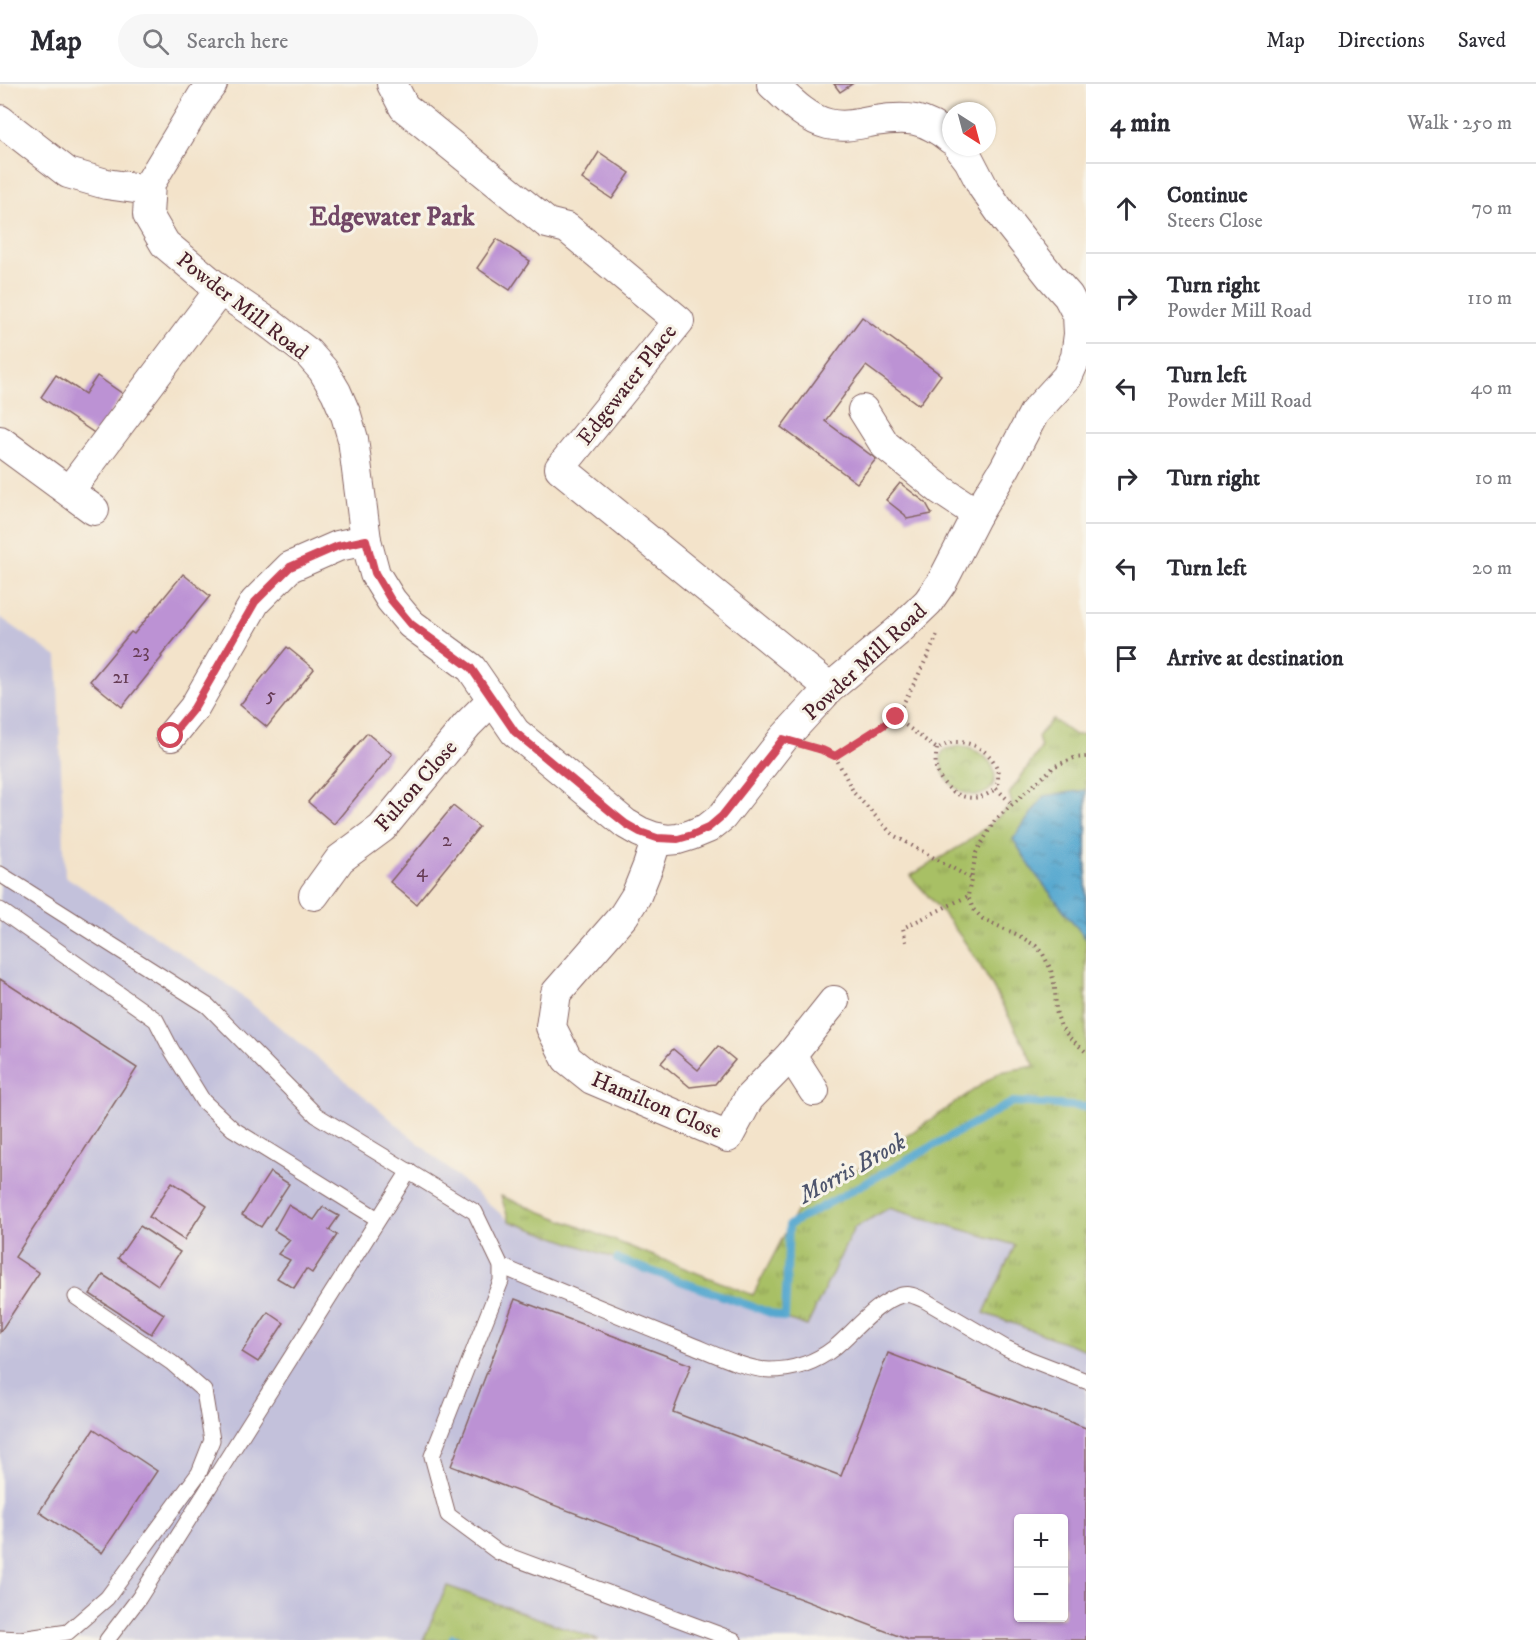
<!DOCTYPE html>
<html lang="en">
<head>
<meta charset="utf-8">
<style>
	:root { --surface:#fff; --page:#f7f7f7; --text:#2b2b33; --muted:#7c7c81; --line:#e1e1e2 }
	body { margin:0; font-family:"IM FELL DW Pica",serif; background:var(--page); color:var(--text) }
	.controls { position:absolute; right:18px; bottom:18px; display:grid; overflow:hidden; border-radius:6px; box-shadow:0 2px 4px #0004 }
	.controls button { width:54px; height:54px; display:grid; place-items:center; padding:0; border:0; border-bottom:2px solid var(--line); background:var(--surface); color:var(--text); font:30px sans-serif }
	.compass { position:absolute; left:942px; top:18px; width:54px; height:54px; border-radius:50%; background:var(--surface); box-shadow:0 2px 4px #0004; rotate:144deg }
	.stop { position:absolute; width:18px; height:18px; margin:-14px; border:4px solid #d1495b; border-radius:50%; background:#fff }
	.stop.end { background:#d1495b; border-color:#fff; box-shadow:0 2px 6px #0008 }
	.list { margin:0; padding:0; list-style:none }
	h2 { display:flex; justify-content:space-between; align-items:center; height:78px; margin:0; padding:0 24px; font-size:26px }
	h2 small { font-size:20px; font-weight:400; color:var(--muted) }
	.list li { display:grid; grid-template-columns:39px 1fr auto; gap:18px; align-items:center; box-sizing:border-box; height:90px; padding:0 24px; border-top:2px solid var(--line) }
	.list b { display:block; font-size:22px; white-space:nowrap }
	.list p { margin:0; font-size:20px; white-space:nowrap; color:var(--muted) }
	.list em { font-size:20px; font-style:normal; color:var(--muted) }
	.icon { flex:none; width:33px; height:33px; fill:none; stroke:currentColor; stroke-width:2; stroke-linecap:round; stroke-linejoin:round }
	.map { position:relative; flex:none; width:1086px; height:1556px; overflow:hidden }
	header { display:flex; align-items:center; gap:36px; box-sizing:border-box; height:84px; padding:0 30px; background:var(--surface); border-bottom:2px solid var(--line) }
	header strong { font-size:28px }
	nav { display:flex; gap:33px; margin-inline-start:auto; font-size:21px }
	.search { width:420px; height:54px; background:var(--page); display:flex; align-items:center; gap:15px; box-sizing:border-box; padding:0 21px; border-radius:33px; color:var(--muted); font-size:22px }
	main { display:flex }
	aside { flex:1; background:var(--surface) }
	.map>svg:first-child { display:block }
	.industrial { fill:#c3c1db; fill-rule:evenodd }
	.grass { fill:url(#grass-tufts); stroke:#797048; stroke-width:1.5 }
	.park { fill:url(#park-crowns); stroke:#797048; stroke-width:1.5 }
	.water { fill:url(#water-ripples); stroke:#4f637d; stroke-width:1.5 }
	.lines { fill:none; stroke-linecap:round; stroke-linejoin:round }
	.stream { stroke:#54a7cf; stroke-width:8 }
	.building { fill:#bc92d4; fill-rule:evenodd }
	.lane-casing { stroke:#856463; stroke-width:17 }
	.street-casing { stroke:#856463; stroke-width:32 }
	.path { stroke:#856463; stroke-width:4; stroke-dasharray:1.5 4.5; stroke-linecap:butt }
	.lane { stroke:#fff; stroke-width:15 }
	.street { stroke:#fff; stroke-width:30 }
	.route { stroke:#d1495b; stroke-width:8 }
	.labels { text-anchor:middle; stroke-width:6; stroke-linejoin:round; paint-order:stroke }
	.number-label { font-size:20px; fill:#663c55 }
	.street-label { font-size:22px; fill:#4a1f2b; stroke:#f7f3e8 }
	.water-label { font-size:24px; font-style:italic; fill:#4e556d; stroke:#f7f3e8 }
	.quarter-label { font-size:26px; font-weight:bold; fill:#724766; stroke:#f7f3e8 }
</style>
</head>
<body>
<header>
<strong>Map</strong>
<div class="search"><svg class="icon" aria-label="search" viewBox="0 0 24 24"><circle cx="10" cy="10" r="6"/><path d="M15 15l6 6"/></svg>Search here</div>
<nav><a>Map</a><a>Directions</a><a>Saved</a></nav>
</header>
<main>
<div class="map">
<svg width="1086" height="1556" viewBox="0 0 1086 1556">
	<defs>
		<pattern id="grass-tufts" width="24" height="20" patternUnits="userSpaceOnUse" patternTransform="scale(1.5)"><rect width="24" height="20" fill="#a8c065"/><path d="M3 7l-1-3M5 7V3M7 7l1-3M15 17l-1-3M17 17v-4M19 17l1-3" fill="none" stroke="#8b9b53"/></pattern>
		<pattern id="park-crowns" width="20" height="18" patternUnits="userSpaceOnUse" patternTransform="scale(1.5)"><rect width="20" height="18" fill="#a8c065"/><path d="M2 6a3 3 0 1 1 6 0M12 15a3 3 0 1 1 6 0" fill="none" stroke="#8b9b53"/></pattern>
		<pattern id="water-ripples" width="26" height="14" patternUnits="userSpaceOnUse" patternTransform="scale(1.5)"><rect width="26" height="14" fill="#54a7cf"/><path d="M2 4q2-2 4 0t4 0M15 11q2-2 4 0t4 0" fill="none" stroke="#4887a8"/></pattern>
	</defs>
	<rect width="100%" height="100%" fill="#f7f3e8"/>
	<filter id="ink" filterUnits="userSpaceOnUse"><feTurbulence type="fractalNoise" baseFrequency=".0167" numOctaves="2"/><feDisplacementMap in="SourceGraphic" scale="12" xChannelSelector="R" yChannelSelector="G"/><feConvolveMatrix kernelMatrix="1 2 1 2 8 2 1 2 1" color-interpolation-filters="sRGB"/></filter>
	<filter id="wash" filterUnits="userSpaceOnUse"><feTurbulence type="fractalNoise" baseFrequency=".008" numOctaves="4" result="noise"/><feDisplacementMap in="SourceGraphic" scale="24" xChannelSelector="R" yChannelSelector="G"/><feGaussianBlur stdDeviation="1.35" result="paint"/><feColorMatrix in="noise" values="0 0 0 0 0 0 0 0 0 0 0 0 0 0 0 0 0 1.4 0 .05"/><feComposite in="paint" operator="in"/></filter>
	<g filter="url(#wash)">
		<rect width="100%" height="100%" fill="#f3e3ca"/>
		<path class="industrial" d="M0 533 57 573 65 792 227 900 365 1013 509 1137 807 1241 854 1144 889 1124 1016 1161 985 1229 1086 1266V1556H599L448 1502 423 1556H0ZM1018 1434H1064V1534H1018Z"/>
		<g class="grass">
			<path d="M1052 635 1075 651 1086 650V1266L984 1229 1015 1161 889 1124 854 1144 807 1242 509 1137 501 1112 753 1211 796 1128 1000 988 1035 982C1018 951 1002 918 984 888 964 853 938 822 910 792L964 760 995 736 1012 720 1009 710 1041 664 1038 653Z"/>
			<polygon points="447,1502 599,1556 423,1556"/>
		</g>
		<path class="park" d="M961 662C1017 674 995 731 956 704 945 696 940 684 941 671L945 665Z"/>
		<polygon class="water" points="1086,706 1086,855 1036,791 1013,755 1044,712"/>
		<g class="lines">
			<g class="stream">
				<polyline points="617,1175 785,1234 789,1141 1013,1018 1086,1023"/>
				<polyline points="452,1556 453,1554 457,1556"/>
			</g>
		</g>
		<g id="blocks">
			<g class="building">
				<polygon points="834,0 852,0 840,8"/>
				<polygon points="599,68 630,89 612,115 582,95"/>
				<polygon points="497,155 530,177 510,206 477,184"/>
				<polygon points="862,233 941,291 919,321 866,282 825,337 876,375 857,399 781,343"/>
				<polygon points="56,291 85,310 97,292 123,310 96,350 41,313"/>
				<polygon points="900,399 926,419 932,430 907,435 905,431 886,416"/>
				<polygon points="183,490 210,512 161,572 162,573 122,623 90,597 131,548 134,550"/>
				<polygon points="287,563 314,585 267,643 240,621"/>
				<polygon points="367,649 392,670 334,740 308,718"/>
				<polygon points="453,722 479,743 416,820 390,798"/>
				<polygon points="0,895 137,984 15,1173 39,1189 0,1248"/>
				<polygon points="718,962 735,976 715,1000 690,1003 661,979 673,965 698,986"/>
				<polygon points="270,1088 289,1100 261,1143 242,1131"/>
				<polygon points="172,1098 207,1121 184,1156 149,1133"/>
				<polygon points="288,1121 314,1136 323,1123 339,1132 329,1146 337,1151 312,1189 306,1185 294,1204 277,1194 290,1176 278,1170 290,1156 274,1146"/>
				<polygon points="140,1142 180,1168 158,1201 118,1174"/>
				<polygon points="103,1191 164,1230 151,1250 90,1210"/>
				<path d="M515 1215 691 1281 673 1328 841 1392 888 1269 1086 1344V1556H909L451 1382ZM1018 1434H1064V1534H1018Z"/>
				<polygon points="268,1228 284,1239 258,1278 242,1268"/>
				<polygon points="94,1345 157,1387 102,1469 39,1428"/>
			</g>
		</g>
	</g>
	<g filter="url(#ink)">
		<use href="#blocks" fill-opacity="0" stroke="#856463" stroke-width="1.5"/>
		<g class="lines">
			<g class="lane-casing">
				<g id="lane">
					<polyline points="0,790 208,922 316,1031 475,1128 501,1182 501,1197 432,1372 448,1431 498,1468 734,1556"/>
					<polyline points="0,826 156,936 171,965 203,1017 233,1045 378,1135"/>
					<path d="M501 1182C563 1209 625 1234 687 1259 710 1268 746 1286 770 1286 793 1286 816 1278 834 1264 854 1248 876 1218 902 1211 910 1209 917 1213 924 1216L1006 1264 1029 1275 1086 1297"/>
					<polyline points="0,1554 21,1555 68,1548 107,1514 199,1389 212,1356 204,1307 172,1279 76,1213"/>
					<polyline points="107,1556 139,1514 409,1087"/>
				</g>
			</g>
			<g class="street-casing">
				<g id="street">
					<polyline points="212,0 202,13 150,99 148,131 165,160 220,206 269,239 308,269 323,286 336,308 346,331 353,355 366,456 375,490 391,516 411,540 471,584 515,648 626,740 640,748 653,753 667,756 678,755 691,751 708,744 722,733 783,655 830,604 898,547 928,518 942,498 977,430 1005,384 1034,329 1067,293 1076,273 1079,250 1078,231 1068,212 1051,193 1006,136 983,103 969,76 959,63"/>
					<polyline points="392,0 404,23 547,139 567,144 679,237 560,384 830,604"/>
					<path d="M772 0C788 15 806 35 828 40 845 44 857 40 874 37 907 32 924 33 951 55"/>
					<polyline points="0,36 68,89 106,100 149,106"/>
					<polyline points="863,326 885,361 941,406 977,430"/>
					<polyline points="0,357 94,426"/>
					<polyline points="69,407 220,206"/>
					<polyline points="171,652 194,624 255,518 290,483 338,462 366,456"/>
					<polyline points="657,754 648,782 636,812 624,831 556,909 551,943 567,975 592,995 728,1053 749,1014 791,971"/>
					<polyline points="314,811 340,775 382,744 467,641 492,616"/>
					<polyline points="814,1007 791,971 834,917"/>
				</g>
			</g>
			<g class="path">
				<path d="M896 634 937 665C943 662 948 659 955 658 979 657 1006 678 996 704L1012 720"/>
				<polyline points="813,664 835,672 896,633 918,592 939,548"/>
				<path d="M937 665C936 671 935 678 936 684 944 711 975 724 996 704"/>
				<polyline points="835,672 854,709 893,751 972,795"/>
				<polyline points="1086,673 1074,674 1055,682 995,736 976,769 968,812 973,825 983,835 1018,851 1036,862 1043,870 1051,886 1055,904 1056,927 1061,943 1070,954 1086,968"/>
				<polyline points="906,858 903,844 968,812"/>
			</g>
			<use href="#lane" class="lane"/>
			<use href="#street" class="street"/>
		</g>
	</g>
	<g class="lines" filter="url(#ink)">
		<polyline class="route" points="171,652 194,624 255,518 290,483 338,462 366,456 375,489 391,516 411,540 471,584 515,648 611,728 626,740 640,748 657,754 678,755 692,751 708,744 722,732 783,655 822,666 835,672 896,633"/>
	</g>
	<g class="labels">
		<g class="number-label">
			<text x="141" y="573">23</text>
			<text x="121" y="599">21</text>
			<text x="271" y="617">5</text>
			<text x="447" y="762">2</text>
			<text x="422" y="793">4</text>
		</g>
		<g class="street-label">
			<text transform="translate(243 221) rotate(38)" y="8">Powder Mill Road</text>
			<text transform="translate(626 300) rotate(-52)" y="8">Edgewater Place</text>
			<text transform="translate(864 577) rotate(-43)" y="8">Powder Mill Road</text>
			<text transform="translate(415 701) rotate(-49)" y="8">Fulton Close</text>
			<text transform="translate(657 1020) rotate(23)" y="8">Hamilton Close</text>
		</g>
		<g class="water-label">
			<text transform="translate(852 1084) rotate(-29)" y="8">Morris Brook</text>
		</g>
		<g class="quarter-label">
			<text x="392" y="141">Edgewater Park</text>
		</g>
	</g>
</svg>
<div class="controls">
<button>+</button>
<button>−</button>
</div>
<svg class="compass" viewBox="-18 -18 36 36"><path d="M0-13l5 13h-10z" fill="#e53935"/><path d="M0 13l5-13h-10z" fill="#7c7c81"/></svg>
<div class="stop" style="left:171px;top:652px"></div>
<div class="stop end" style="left:896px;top:633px"></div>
</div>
<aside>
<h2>4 min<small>Walk · 250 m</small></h2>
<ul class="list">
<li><svg class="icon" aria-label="ahead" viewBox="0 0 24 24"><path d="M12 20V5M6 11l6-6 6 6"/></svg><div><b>Continue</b><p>Steers Close</p></div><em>70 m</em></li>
<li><svg class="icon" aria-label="right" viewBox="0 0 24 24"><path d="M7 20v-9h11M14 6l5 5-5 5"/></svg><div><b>Turn right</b><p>Powder Mill Road</p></div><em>110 m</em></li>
<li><svg class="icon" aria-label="left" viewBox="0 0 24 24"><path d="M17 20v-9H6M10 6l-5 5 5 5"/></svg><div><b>Turn left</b><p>Powder Mill Road</p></div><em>40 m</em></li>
<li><svg class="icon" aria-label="right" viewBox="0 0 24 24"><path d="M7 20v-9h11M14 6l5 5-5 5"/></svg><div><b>Turn right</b></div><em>10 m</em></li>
<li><svg class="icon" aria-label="left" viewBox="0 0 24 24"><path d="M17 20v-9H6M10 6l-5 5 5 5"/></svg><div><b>Turn left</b></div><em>20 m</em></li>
<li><svg class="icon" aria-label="arrive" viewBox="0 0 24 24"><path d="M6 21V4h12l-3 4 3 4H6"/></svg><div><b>Arrive at destination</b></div></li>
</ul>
</aside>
</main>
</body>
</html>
